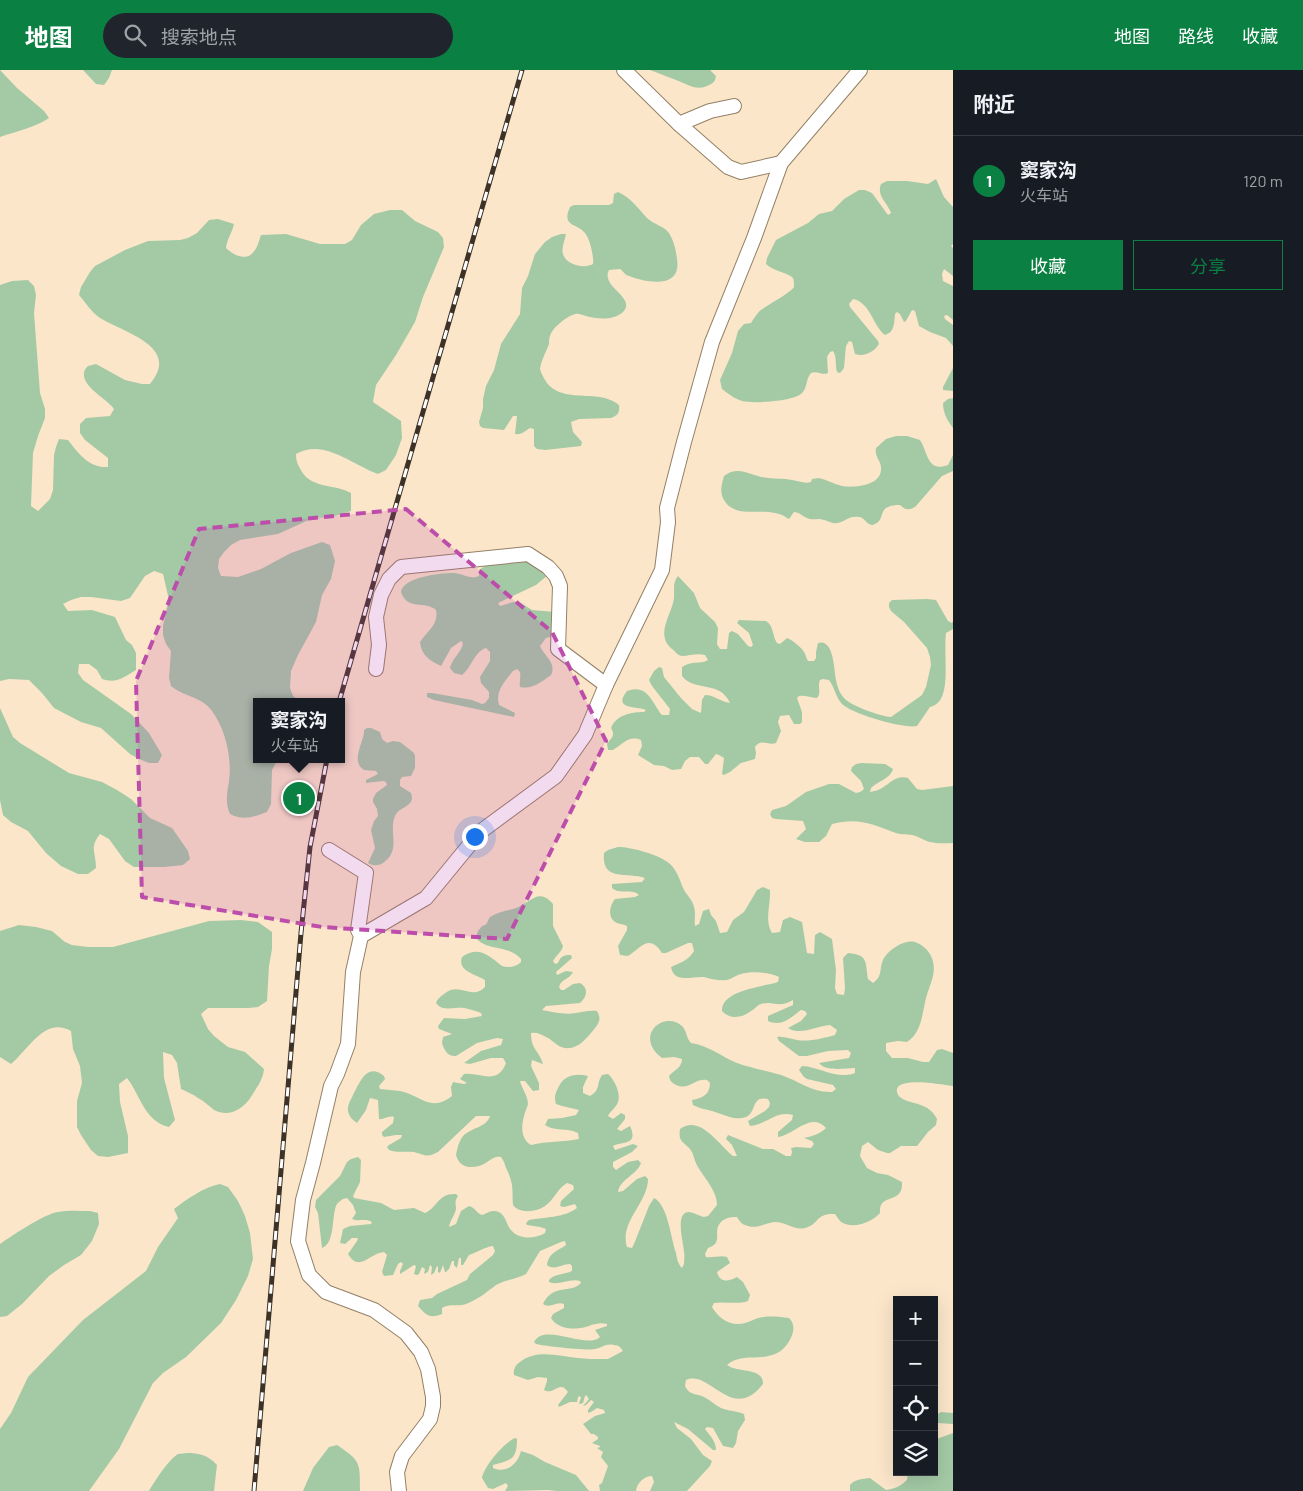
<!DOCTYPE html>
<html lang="zh">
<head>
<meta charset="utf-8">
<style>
	:root { --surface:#171b24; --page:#20242c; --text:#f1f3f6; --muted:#9ea1a6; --line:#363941; --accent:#0b8043 }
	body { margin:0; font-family:Barlow,"Noto Sans SC",sans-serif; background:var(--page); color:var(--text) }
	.controls { position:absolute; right:15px; bottom:15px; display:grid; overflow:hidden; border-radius:0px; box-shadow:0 5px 20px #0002 }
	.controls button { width:45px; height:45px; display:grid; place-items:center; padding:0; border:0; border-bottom:1px solid var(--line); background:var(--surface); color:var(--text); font:25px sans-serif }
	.you { position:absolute; left:474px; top:766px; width:18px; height:18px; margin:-12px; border:4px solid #fff; border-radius:50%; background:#1a73e8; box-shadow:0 0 0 8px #1a73e833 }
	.badge { display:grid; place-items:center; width:32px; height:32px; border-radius:50%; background:var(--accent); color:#fff; font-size:16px; font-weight:700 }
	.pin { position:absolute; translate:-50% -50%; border:2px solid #fff; box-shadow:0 1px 5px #0006 }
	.popup { position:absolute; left:253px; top:628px; width:92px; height:65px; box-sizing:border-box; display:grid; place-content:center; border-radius:0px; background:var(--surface); filter:drop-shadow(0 1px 4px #0005); font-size:16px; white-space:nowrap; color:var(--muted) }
	.popup b { font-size:19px; color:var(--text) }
	.popup::after { content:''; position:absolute; left:50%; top:100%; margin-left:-10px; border:10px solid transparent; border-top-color:var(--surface) }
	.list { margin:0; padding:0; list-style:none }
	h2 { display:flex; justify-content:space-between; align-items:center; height:65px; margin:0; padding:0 20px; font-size:21px }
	h2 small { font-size:16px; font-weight:400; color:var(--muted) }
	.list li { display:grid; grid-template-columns:32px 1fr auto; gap:15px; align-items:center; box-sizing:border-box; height:90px; padding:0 20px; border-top:1px solid var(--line) }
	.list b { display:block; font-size:19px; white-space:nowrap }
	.list p { margin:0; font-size:16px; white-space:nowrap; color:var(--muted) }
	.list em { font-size:16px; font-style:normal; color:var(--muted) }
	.actions { display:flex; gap:10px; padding:15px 20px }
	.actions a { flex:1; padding:11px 0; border:1px solid var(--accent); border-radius:0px; text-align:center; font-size:18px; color:var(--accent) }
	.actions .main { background:var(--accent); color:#fff }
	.icon { flex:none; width:28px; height:28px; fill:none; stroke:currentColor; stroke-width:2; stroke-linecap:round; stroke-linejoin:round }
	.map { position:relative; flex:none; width:953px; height:1421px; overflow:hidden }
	header { display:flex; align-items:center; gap:30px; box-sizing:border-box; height:70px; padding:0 25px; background:var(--accent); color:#fff }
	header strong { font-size:24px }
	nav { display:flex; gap:28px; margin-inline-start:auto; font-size:18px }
	.search { width:350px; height:45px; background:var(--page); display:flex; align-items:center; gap:12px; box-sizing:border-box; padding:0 18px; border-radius:28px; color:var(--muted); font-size:19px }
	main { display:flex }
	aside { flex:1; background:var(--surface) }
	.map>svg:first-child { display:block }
	.green { fill:#a4caa5 }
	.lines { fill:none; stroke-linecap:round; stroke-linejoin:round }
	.minor-casing { stroke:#938066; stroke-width:16 }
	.minor { stroke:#fff; stroke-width:14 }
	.rail-casing { stroke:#3c3227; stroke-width:5 }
	.rail { stroke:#fff; stroke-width:3; stroke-dasharray:9; stroke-linecap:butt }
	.marked { fill:#bc4daa; fill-opacity:0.2; stroke:#bc4daa; stroke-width:4; stroke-dasharray:10 6; stroke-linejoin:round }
</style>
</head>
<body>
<header>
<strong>地图</strong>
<div class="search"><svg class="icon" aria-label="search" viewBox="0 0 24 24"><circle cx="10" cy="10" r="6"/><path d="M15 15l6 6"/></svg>搜索地点</div>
<nav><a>地图</a><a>路线</a><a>收藏</a></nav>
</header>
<main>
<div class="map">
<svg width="953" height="1421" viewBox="0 0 953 1421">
	<rect width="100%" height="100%" fill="#fbe6ca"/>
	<g class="green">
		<path d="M0 0 17 18 44 41 49 48C34 58 17 61 0 67Z"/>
		<polygon points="83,0 112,0 109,8 104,15 96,14"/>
		<path d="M650 0H710L716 6C715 11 714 13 709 15 696 22 688 14 676 10 667 7 659 3 650 0Z"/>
		<path d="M936 109 944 127 953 137V174L951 176 953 178V206L944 199 942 204 943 211 953 216V250L947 245 944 246 945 249 953 255V276L946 268 930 262 919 256 915 241 912 240 906 251 904 252 900 244 897 242 895 244C894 253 895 262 885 265 873 256 870 232 853 229L849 234 850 237 878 271 879 274C874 282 865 287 855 284L852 272 849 271 846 276 844 298 840 303 837 302C835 295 837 287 833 281L830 282 827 287 828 303C822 306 817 300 811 303 805 310 808 318 801 324 793 331 753 334 742 331 735 329 727 323 722 319L720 310 732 283 738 261 744 254 751 253C755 247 758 241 764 238 771 233 790 223 794 217 794 215 794 210 793 208 789 203 773 201 766 194L767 188 776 170 808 153 819 144 832 141 844 129 859 120H865L872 123 888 145 891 143C888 133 876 126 881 114L887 111H907L928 114Z"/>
		<path d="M618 122C630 127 638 138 647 148 653 154 664 156 669 163 674 171 676 180 677 189 682 219 647 213 629 206 625 205 624 202 620 199L609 200C600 217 637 227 623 242 613 251 597 249 586 246 582 245 579 243 575 244 569 246 563 250 559 254 555 257 551 262 550 266 549 269 549 271 549 274 546 282 541 291 540 299 553 341 595 315 619 335 620 342 618 346 611 348L579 349 571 352 573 362 582 372 581 376 545 380 537 379 534 376V359L530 358C525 361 522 365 515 364L517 346H513L504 360 483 358 480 356 479 352 483 338V329L486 316 494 300 501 274 520 244 522 218 528 206 535 184 545 172 552 167 561 164H566C565 170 561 178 563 184 566 195 584 199 593 194 594 187 590 169 585 163 577 153 561 157 570 137L574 135H609L613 133 614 124Z"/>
		<path d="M390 140H402L415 151 438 162 443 168 444 177 423 227 415 252 396 285 376 315 373 332 401 351 402 368 396 385 386 400 378 404C352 395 324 368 296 384 296 392 298 395 302 402 313 419 336 414 351 423V441L332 447 313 448 278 464 240 470 231 475 224 482 219 489 218 498 221 506 238 507 261 499 291 483 322 472 330 475 335 491 331 509 322 525 316 552 298 585 291 601 290 618 293 626 301 632H256V689H278L272 700 271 734 267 742C253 747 244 751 230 744 225 733 227 723 229 711 232 689 226 660 212 641 201 626 184 627 171 616L169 608 171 581 166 574 163 565V556L169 530 163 504 154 501 145 506 130 528 121 531 91 527H81L71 530 63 534 68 541 92 540 115 547 126 570 132 575 136 583V600C124 607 117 614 102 609L97 600 89 594H79L78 603 83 610 131 644 149 663 162 685 158 693H149L139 689 130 684 101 658 81 652 54 638 42 623 29 610 9 609 0 611V215L12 211 28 210 34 216 36 225 34 243 40 323 45 339V348L38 366 33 383 31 436 38 441 50 429 53 420 54 385 56 377 59 369 68 370C79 384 89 398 108 397V388L85 370 80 363V354L86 348 110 346 114 339C107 329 82 317 84 303 84 300 86 298 88 296L96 294 125 310 142 314H150C182 276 122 262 100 248 92 243 85 232 79 225L81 217 90 202 95 196 125 180 148 171 180 170 188 168 197 163 209 150 218 149 234 154C232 163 227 169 226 178 234 186 248 192 255 180 258 176 259 170 261 165L286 164 320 174H345L352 170 361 155 374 144Z"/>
		<polygon points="953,298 953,321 943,320 943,317"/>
		<path d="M953 328V358C947 350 943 343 943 333L948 329Z"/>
		<path d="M896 366H907L920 370C928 382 927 403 948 395L953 385V401L942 406 916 436C910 441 905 440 900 435 875 435 887 449 875 454 868 458 865 447 859 447 849 445 845 452 837 453 831 454 825 449 819 449 814 449 811 450 807 448 802 446 799 442 794 442L789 449C784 446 781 444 775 443 759 439 737 447 726 433 719 424 721 416 724 406 739 394 752 407 768 408 776 409 784 408 792 410 799 411 804 414 811 412L812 409 819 408C827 410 834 414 842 416 854 418 880 416 881 400 882 391 874 387 876 378L886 369Z"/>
		<path d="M530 487 548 505 536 515 498 533 500 536 513 532 521 533 532 540 555 542V566L546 568 540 576C544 586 557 593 551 605 542 611 533 620 520 617 519 612 521 607 520 602L517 599 513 601C505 611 495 621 499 635L515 643 514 647 434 630 427 627V623H432L472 630 482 634 485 633 489 628V622L481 613 480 607 490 591V582L486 578C474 582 472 597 462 605L454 603 450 598C452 588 462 582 463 573L461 571 451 578 441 596C430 591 421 585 420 572 427 561 439 555 436 540 425 530 407 541 401 522 403 507 440 503 453 503 463 503 469 510 479 506V500L485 496Z"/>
		<path d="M678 506 694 523 700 538 715 552 718 558 717 574 720 579H727L729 563 732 561 738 564 748 576 751 577 753 575 749 563 737 553 739 550 766 551C774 556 772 565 777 573L780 574 787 568C791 569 802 578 804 582 806 585 806 588 808 591H814L816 588V582L818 573C834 568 834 600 836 610 837 616 840 624 844 628 849 635 882 647 891 647L922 625 926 617 931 595 930 587 927 578 904 552 891 541 889 537V533L892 530 927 529 936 530 948 551 952 553 953 551V559L946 563C943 589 953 632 930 637L917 656C904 659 852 644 842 634 835 626 835 618 829 610L823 609 820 610C817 617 822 623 817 628 811 628 805 625 799 626L797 628 802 642V652L800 654H794L789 645 780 646 778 652 781 661 776 673C768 676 761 668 755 677L756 683 755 689 741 693 730 702 724 705 722 704 724 688 719 685 716 684 708 694H705L699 687H690L685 691 681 699 672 700 664 696 654 695 638 685 642 676 641 670C629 665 623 674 613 680H608L607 674C611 668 616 666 611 658 616 645 631 642 644 642L646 640C637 636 612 640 627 621 648 613 652 633 662 645H669L670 639 652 616 649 610 654 601 659 597 662 598 664 607 681 628 692 639 701 643 702 630 705 625C714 625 721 632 730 633 720 610 694 622 682 606V597C692 590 700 595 708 590L705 585C697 583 689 586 682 586 677 585 676 582 672 579 656 566 669 548 673 533 676 523 671 515 678 506Z"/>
		<path d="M0 638 13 667 20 673 69 703 102 712 117 720 131 729 150 748 172 758 188 781 190 789 183 795 164 797H134L125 791 109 769 100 764C89 778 96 782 96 798L88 804H78L61 796 46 783 28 761 11 752 3 745 0 730Z"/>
		<path d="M367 658H371L380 662 382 669 387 673 393 671 400 672 414 683 415 686V698L411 706 402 707 400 710V716L411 723C416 737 399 736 395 746 388 762 402 780 383 793 378 796 373 796 368 793L375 778 371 760 374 751 378 746 377 739 373 732V729L376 723 387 715 386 712 383 711 366 713V710L378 704 376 701 364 700C351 692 362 675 364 663V660Z"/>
		<path d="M861 693 885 694 893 699C890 709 878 711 871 718L870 722C875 721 879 720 882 718 892 712 896 705 908 708L917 719 922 720 953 716V773C945 773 938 774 930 772 923 770 918 766 912 765 907 764 901 765 896 763 872 754 858 747 832 754L826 766 819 772H805L796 769 806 759 803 751 776 749 772 748 770 744 772 740 786 736 806 722 829 714H839L856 723 860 722 864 719 861 711 851 701 852 697 856 694Z"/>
		<path d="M618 777C631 777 663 785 672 796 678 803 680 811 684 820 687 825 693 831 694 837 696 843 694 850 695 856L699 854 703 841 709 839 711 845 716 851 720 863 727 862 733 850 744 842 757 820 763 817 770 820C771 834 764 850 772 863L780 862 783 850 790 847 802 852 807 883 814 884 815 865 820 862 832 869 836 900 835 918 837 924 844 925 845 918 843 888 848 883C869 885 865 892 868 909L873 913C883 906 879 899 883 890 888 880 904 869 915 872 921 874 927 879 930 884 939 900 930 913 926 928 922 944 922 962 907 972L898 971 886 973V981L892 988H908L923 992H929L937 980 942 979 953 983V1016C945 1015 893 1005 897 1022 899 1032 916 1032 923 1036 929 1038 934 1043 937 1049L936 1055 928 1062 917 1076H901L890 1083H887L878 1080 868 1072 862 1076 860 1086 867 1098 877 1103 888 1105 902 1112C903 1132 886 1125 881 1135 880 1136 880 1141 880 1143 872 1152 855 1159 843 1153 839 1151 838 1148 835 1144 815 1143 820 1154 805 1158 795 1161 786 1152 775 1152 765 1153 755 1160 745 1155 741 1154 739 1150 737 1147 727 1146 717 1151 717 1162 717 1166 718 1170 715 1174 713 1176 710 1177 708 1178L705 1184 706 1187C713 1188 721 1185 727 1187L730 1193 717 1202C720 1213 728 1212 737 1207L743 1212 750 1225 748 1231C737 1235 725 1231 714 1233L712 1237C719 1249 731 1257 745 1253 752 1251 758 1247 764 1247 772 1246 781 1247 789 1248 793 1252 794 1256 793 1262 791 1269 788 1274 783 1279 766 1294 742 1281 727 1295 737 1303 764 1297 763 1314 732 1354 710 1299 686 1310L685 1316C690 1326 696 1323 704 1327 710 1330 715 1335 721 1338 728 1341 737 1341 744 1344L745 1350 738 1361 736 1373 733 1378 723 1376 713 1358 707 1357 705 1359C710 1366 716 1371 716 1380H713L688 1359 674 1352 677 1358 691 1369 703 1385 712 1391 710 1396 687 1421H650L654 1412 652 1406C644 1406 637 1413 636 1421H600L599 1415 602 1413 608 1396 601 1387 603 1382 597 1378 600 1377V1376L592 1373 598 1369V1367L594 1364H591L583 1354 595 1346 605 1343 604 1340 597 1338 591 1342 588 1343V1340L594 1332 591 1330 586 1335 583 1336 589 1329 586 1325 585 1326 583 1333 580 1334 579 1333 581 1328 580 1326 578 1327 577 1332H570L559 1337 558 1335 568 1322C559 1309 554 1326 544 1320L547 1311V1308L538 1307 528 1310 514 1305C513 1300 515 1295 520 1292 536 1279 559 1286 578 1288 586 1289 594 1289 602 1289H608L623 1281C621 1278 619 1275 614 1275 605 1273 602 1278 595 1279 586 1281 545 1276 536 1274L534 1272C545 1252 586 1280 600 1267L595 1260 607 1256V1254C596 1251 590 1257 580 1258 570 1260 556 1257 551 1248L553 1244 564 1238V1234C557 1231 550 1239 543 1234 553 1213 571 1224 581 1213L580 1211C569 1208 559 1216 549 1212V1210C555 1203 564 1205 572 1201V1196L570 1194C562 1194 554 1201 547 1195 549 1182 558 1181 566 1175L565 1171 561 1172 540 1181 526 1204C517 1209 504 1210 496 1215 487 1222 477 1230 466 1234 457 1237 450 1233 442 1238V1244C429 1249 426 1245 418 1236L420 1230 432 1228 437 1224 467 1210 470 1204 493 1185 495 1181 493 1176C487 1176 476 1183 469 1185L463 1195H461V1188H459L457 1198 454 1195V1191H452L449 1199 446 1202H445L443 1195 440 1203 438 1202V1197L437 1196 434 1203 431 1205 432 1197 430 1195 428 1202 424 1204 425 1199 422 1197 419 1204 417 1205 414 1204 416 1196 414 1195 400 1204V1201L403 1194 401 1192 398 1194 393 1205 384 1206 382 1202 387 1185 384 1182C370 1183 359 1203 348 1184L357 1171 358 1168H352L345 1174 340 1173 343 1159 350 1156 371 1154 372 1152C365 1148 358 1152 352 1149L356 1143 353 1135 347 1128 343 1129C341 1130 339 1132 337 1134 331 1144 336 1173 322 1178L318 1143 315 1137 316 1130 340 1106 347 1092 351 1089 358 1087 361 1090 360 1112 353 1126 354 1128 381 1133 394 1140 414 1138 425 1143C438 1137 438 1123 456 1124L458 1126C454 1132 456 1133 456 1139 455 1145 450 1150 449 1157L456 1154 461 1141 469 1136C475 1137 477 1144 482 1145 486 1144 489 1141 493 1141 506 1141 505 1153 511 1160 519 1170 535 1169 545 1163L546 1159 540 1157 527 1155 526 1153 529 1150C544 1147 564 1148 577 1138L575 1134 564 1137 560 1136 561 1131 574 1119 573 1115 567 1113C557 1119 554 1130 545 1136 537 1142 519 1144 513 1135 512 1119 514 1117 508 1102 505 1097 505 1092 501 1087 492 1085 488 1094 479 1096 468 1099 459 1096 456 1085 457 1080 458 1074 461 1069 468 1057 486 1059 490 1046H476L438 1082C427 1088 425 1085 414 1082 405 1081 397 1083 389 1080L387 1077 389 1075 401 1068 402 1065H396L384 1067 382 1065V1062L393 1053 394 1047C388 1045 384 1050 379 1049L378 1030 370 1028 366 1040 357 1053C353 1050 349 1047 348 1041 347 1035 351 1030 353 1025 360 1013 366 992 384 1006L385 1009 379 1016 380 1019C387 1020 393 1020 400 1021 420 1025 431 1043 452 1026L451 1017 453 1012 464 1014 467 1013 460 1009 464 1004C481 1002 497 1016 506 993L503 988H491L470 994 464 993 481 981 501 975 503 969 497 968 477 973 456 986C448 987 444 980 442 973L443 967 452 964 439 959 438 956 444 948 465 949 482 946 481 943C476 941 470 939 464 938 455 937 442 942 436 933 437 929 440 927 444 924 459 911 472 931 485 917V910C475 904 457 901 462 887 479 875 489 886 502 896 509 898 516 897 521 892V889C506 873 485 882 476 867L478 861 482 856C488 855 487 851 490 847 498 842 507 841 516 838 531 832 539 817 553 834V856L563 876C562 882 556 885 553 891L555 894 558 893C561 886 563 885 571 885L572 888 556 902 557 905 566 901 573 902C570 909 561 909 559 917L561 920H564L573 914 580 913C589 918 587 927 580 933L546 936 542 940C553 942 565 945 576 943 584 942 589 940 597 941 601 948 600 952 595 958 586 969 575 984 559 976 554 973 551 969 546 967 540 964 537 962 531 963 531 980 539 980 543 994L532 990 531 996 539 1013V1020L533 1021 525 1011H520C522 1019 528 1026 528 1034 527 1038 525 1042 524 1046 521 1057 521 1069 531 1075 547 1071 563 1072 579 1069L578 1063C567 1057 554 1062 545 1055L548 1049 562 1048 576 1045 579 1040 562 1036 556 1034C554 1028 555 1024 558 1018 564 1005 575 1003 588 1006L583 1017V1023L590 1026C601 1020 596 1014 602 1005L608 1004C615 1010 621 1024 618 1032 616 1038 610 1041 608 1046L613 1049 621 1043 625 1045V1049L617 1059 621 1061 630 1056C639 1076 622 1071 613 1076L615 1080 633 1074 638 1076 632 1082 613 1092V1097L616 1100 628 1092 638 1090 641 1093C637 1105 620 1109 618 1122L623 1121 637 1109 645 1106 648 1109C648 1133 619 1152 627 1177L632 1178 634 1174 649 1136 654 1128C668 1135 671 1169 676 1183 677 1189 678 1194 682 1198L684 1194C684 1190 685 1186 684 1182 684 1174 674 1142 689 1142 693 1142 699 1146 704 1147L708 1146 717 1135C717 1121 705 1109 698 1097 694 1091 694 1084 690 1079 683 1071 678 1072 680 1059 700 1044 719 1075 733 1086H737L732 1075 726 1069 728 1065 763 1079H773L786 1086H791L792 1082 791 1078 796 1077 811 1078 814 1074 812 1071 804 1068C813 1066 820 1064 826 1058 811 1041 794 1065 778 1067V1062L792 1050 793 1045C776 1040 766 1055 750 1056L748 1051 765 1041 769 1037 770 1033 768 1029C751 1025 757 1042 746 1047 736 1051 725 1045 715 1042 707 1039 700 1039 693 1035L692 1030C702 1028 710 1025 710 1013L707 1010C694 1008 689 1021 676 1015 671 1012 670 1011 669 1006 674 1000 682 998 682 989L674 987 662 988C633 966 664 940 682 956 687 961 686 968 691 973 708 975 722 987 737 993 751 998 767 1001 781 1005 799 1011 813 1023 832 1022L836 1019 833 1015 807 1009 804 1007 799 1000 802 996C820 997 837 1010 855 1003V998C845 998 826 1002 819 993L849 988 851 983 848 980 828 981 807 986H799L779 971 777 967C785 966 790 969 797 970 809 972 824 968 835 965L837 960 830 955C816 956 801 966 788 958L801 951 807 944 805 941 801 940C790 948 782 957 768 951V946L793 935V930C778 939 774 930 761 934 757 935 755 939 751 941 742 948 730 950 722 941 721 920 763 917 778 912L779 907C770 902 751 901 741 904 736 905 732 909 727 910 719 911 711 909 704 907 692 906 674 914 671 897 680 893 689 890 694 881L692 873H688L666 883H662C649 863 641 878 628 886L620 885 618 876 627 860V856C623 854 618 854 615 852 607 846 610 835 615 829L635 827 639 825C632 818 620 825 612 818V814L642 812 645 808C627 802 601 812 604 783L608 780Z"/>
		<path d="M241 850 258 852 272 862V879L269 896 267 931 258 937 248 938H208L201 944 208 959 214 966 228 977 245 982 264 999C263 1010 257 1017 251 1027 243 1039 229 1048 214 1040 209 1036 204 1031 198 1028 193 1024 187 1022 181 1019L177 993 172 985 163 982 164 1008 175 1050 169 1057C144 1051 141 1026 127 1008L119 1014 120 1032 128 1066V1083L108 1087 98 1086 91 1080 81 1065 77 1057V1031L82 1013 80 996 73 979 71 961C45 946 29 979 11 994L0 987V861L19 855 36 857 52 861 65 872 72 875 88 877H113L209 851Z"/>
		<path d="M220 1114 228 1117 238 1131 245 1146 250 1163 253 1189 248 1206 236 1230 221 1253 186 1287 163 1303 153 1313 119 1379 89 1421H0V1359L11 1343 28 1307 83 1250 146 1201 158 1177 178 1148 174 1139C187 1129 204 1117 220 1114Z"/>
		<path d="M90 1141 98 1143 99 1154 92 1171 81 1185 64 1195 49 1206 22 1234 7 1246 0 1247V1174C13 1165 44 1144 58 1142 68 1140 80 1141 90 1141Z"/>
		<polygon points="941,1342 953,1343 953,1354 938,1353 935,1349 936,1345"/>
		<path d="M953 1363V1421H850V1415C855 1409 862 1409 870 1408L886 1420C894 1419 901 1416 907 1410L908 1402H934V1370Z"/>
		<path d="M515 1368 517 1369C517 1390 511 1390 493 1395V1398C506 1404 518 1394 521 1381L533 1385 545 1392 576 1405 589 1421H557L548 1420 505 1421 508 1416 506 1413 493 1419 488 1418 482 1408C484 1396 504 1373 515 1368Z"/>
		<path d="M337 1375C361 1391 360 1393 360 1421H303L313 1398 329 1377Z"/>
		<path d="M187 1383C199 1383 208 1385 217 1395L214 1421H149C154 1412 169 1389 178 1384 179 1384 186 1383 187 1383Z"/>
	</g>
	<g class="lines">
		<g class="minor-casing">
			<g id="minor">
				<polyline points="624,0 679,54 728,97 741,102 781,93"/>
				<polyline points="679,54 710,41 734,36"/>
				<polyline points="376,599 379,575 376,547 381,525 389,509 401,497 528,484 548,497 556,506 560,516 558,579 606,615"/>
				<polyline points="329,780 366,803 358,860 361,866 353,902 348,974 337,1004 331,1016 313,1093 303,1130 298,1171 309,1205 326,1222 374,1240 406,1263 421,1282 428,1299 433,1327 433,1336 430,1349 402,1386 397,1402 399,1421"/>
				<polyline points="361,866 426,828 480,762 556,706 585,665 606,615 662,500 668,452 667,438 684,372 712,272 754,168 781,93 860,0"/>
			</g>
		</g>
		<use href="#minor" class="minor"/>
		<g class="rail-casing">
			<g id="rail">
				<polyline points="339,632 522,0"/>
				<polyline points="254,1421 301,863 310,777 327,689"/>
			</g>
		</g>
		<use href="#rail" class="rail"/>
	</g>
	<path class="marked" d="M406 439 552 562 606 671 507 869 322 857 142 827 136 611 199 459Z"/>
</svg>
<div class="controls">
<button>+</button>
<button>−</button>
<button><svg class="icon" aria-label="locate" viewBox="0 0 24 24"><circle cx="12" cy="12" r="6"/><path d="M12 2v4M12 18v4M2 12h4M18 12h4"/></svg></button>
<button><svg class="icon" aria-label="layers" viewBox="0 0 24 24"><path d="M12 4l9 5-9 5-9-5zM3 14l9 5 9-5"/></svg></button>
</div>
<div class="you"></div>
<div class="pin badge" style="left:299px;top:728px">1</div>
<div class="popup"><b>窦家沟</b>火车站</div>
</div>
<aside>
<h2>附近<small></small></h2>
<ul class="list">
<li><span class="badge">1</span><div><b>窦家沟</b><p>火车站</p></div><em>120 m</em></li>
</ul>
<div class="actions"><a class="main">收藏</a><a>分享</a></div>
</aside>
</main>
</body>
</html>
